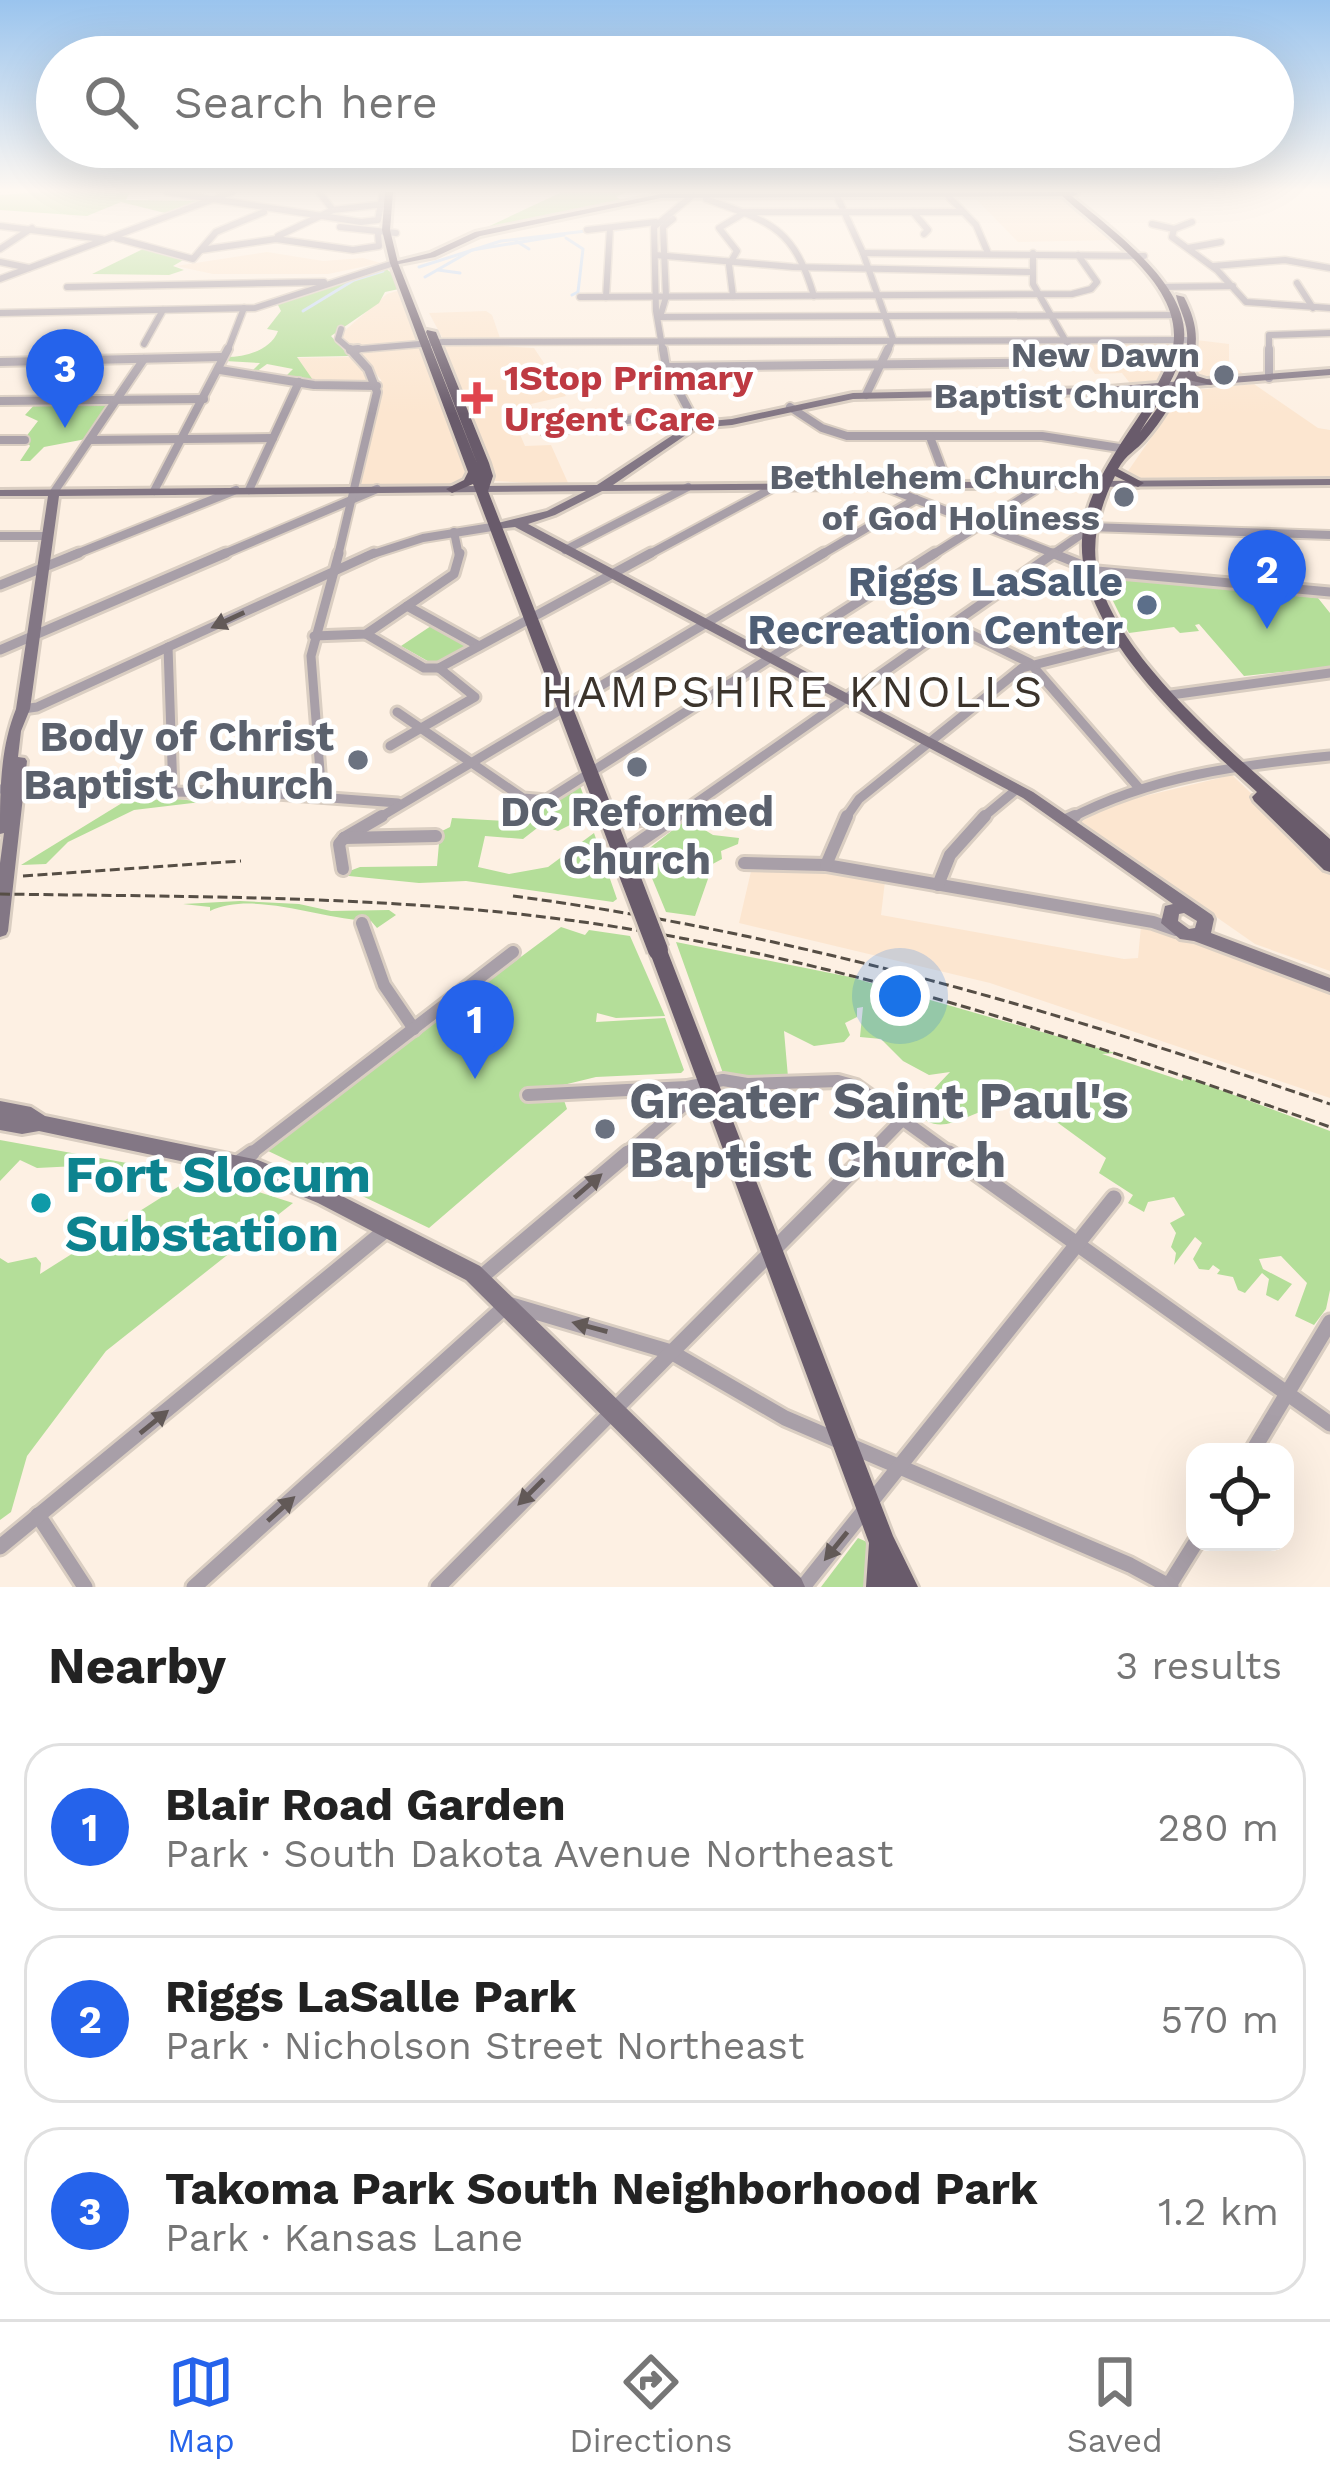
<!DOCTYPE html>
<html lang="en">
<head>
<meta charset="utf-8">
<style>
	:root { --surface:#fff; --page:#f6f6f6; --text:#222; --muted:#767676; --line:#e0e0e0; --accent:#2563eb }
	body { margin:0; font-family:"Work Sans",sans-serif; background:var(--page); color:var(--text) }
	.controls { position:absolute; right:36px; bottom:36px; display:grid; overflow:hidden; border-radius:24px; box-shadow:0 12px 48px #0002 }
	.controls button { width:108px; height:108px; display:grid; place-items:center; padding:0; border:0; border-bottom:3px solid var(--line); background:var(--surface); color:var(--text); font:60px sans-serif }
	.you { position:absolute; left:900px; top:996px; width:42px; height:42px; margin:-30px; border:9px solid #fff; border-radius:50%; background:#1a73e8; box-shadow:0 0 0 18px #1a73e833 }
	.badge { display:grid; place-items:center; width:78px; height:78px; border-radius:50%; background:var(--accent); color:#fff; font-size:39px; font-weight:700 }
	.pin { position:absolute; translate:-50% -99px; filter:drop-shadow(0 3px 6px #0008) }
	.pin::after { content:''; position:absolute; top:63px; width:42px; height:36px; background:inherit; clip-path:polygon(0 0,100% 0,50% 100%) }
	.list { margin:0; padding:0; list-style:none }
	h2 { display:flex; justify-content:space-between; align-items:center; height:156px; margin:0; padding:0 48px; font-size:51px }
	h2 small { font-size:39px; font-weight:400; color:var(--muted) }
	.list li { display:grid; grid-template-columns:78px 1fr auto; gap:36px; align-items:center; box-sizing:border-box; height:168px; margin:0 24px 24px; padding:0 24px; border:3px solid var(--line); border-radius:36px }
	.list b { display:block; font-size:45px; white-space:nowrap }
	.list p { margin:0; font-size:39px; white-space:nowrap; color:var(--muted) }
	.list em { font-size:39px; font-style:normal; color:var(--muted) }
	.icon { flex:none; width:66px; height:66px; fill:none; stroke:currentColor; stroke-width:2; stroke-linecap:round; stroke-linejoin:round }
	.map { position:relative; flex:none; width:1330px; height:1587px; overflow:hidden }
	.search { position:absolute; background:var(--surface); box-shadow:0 12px 48px #0002; left:36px; right:36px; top:36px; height:132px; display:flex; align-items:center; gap:30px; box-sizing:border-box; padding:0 42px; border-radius:66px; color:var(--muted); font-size:45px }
	.sheet { height:732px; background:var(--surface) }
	nav { display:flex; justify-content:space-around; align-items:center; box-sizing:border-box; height:168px; border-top:3px solid var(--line); background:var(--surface); font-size:33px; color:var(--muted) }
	nav a { display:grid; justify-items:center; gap:6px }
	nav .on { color:var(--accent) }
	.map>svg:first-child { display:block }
	.built { fill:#fce6d0 }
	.green { fill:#b4de99 }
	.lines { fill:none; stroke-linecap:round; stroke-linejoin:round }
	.stream { stroke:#c6dbf6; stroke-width:3 }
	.street-far4-casing { stroke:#dacec2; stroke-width:9 }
	.street-far3-casing { stroke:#dacec2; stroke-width:12 }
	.street-far2-casing { stroke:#dacec2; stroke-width:15 }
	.street-far1-casing { stroke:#dacec2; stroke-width:18 }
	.street-casing { stroke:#dacec2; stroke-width:21 }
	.secondary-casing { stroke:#dacec2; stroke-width:6 }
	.primary-casing { stroke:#dacec2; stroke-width:6 }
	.street-far4 { stroke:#a89fa8; stroke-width:6 }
	.street-far3 { stroke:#a89fa8; stroke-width:8 }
	.street-far2 { stroke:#a89fa8; stroke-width:9 }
	.street-far1 { stroke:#a89fa8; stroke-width:12 }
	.street { stroke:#a89fa8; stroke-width:15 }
	.secondary { fill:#837785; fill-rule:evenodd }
	.primary { fill:#695b6b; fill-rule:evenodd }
	.rail { stroke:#564e45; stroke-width:3; stroke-dasharray:10 4.5; stroke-linecap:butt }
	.primary-bridge-casing { stroke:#dacec2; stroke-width:26; stroke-linecap:butt }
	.primary-bridge { stroke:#695b6b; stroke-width:20 }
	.oneway { fill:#625957 }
	.worship-dot { fill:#6b7280; stroke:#fff; stroke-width:4.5 }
	.health-dot { fill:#e0444e; stroke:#fff; stroke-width:4.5 }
	.service-dot { fill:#5c6f8a; stroke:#fff; stroke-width:4.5 }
	.culture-dot { fill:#0f9aa8; stroke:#fff; stroke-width:4.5 }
	.labels { text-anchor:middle; stroke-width:9; stroke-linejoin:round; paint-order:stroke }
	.far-worship-label { font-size:36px; font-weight:bold; fill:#5b616d; stroke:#fff; text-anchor:end }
	.far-health-label { font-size:36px; font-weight:bold; fill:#be3a42; stroke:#fff; text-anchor:start }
	.service-label { font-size:42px; font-weight:bold; fill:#4e5e75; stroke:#fff; text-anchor:end }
	.worship-label { font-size:42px; font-weight:bold; fill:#5b616d; stroke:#fff; text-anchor:end }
	.neighbourhood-label { font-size:45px; letter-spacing:3px; fill:#3c342c; stroke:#fff }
	.near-worship-label { font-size:51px; font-weight:bold; fill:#5b616d; stroke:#fff; text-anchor:start }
	.near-culture-label { font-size:51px; font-weight:bold; fill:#0d838f; stroke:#fff; text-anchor:start }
</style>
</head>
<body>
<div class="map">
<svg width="1330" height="1587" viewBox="0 0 1330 1587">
	<rect width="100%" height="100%" fill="#fdf0e3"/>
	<g class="built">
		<polygon points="974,197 1062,197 1111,240 1018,242"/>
		<polygon points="267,252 323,261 363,258 381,263 328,274 213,274 176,266"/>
		<polygon points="400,290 416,340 351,347 343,341 342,333 387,294"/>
		<polygon points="486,311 492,315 500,338 443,339 429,313"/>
		<polygon points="1073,340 1169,341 1174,349 1161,383 1133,387 1122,373 1095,374"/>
		<polygon points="1196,340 1229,344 1229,362 1247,377 1199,380 1194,372"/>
		<polygon points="449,343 534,348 566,396 531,404 541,428 519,432 525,446 551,445 569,485 495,481 443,347"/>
		<polygon points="419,346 468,479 458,485 361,485 382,391 381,380 359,352"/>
		<polygon points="353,357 373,380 369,384 315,383 296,358"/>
		<polygon points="1254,384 1318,428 1330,430 1330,476 1128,478 1126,474 1180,396 1194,390"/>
		<polygon points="1232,775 1330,869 1330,971 1255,944 1080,822 1116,803"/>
		<polygon points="752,867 813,870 885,881 881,915 1124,959 1138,958 1141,926 1209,945 1330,989 1330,1098 990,983 739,923"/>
	</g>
	<g class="green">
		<polygon points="40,192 130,192 126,200 204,201 169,214 121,202 87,216 0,210 0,195"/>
		<polygon points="562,192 626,192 616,197 624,201 479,231"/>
		<polygon points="145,248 185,259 173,266 184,270 169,275 92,274"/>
		<path d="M385 268 393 274 399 289 385 292 379 303 331 336 349 356 297 357 315 383 284 378 293 369 267 364 256 372 252 371 260 363 225 361 227 357C246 357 271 350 278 331L267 329 281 311 278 305 331 282Z"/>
		<polygon points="112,401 86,439 44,447 30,461 20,461 30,446 25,438 38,421 25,415 37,402"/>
		<polygon points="1101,577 1318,598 1330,613 1330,667 1244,676 1199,624 1195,625 1199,631 1180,633 1174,627 1129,633"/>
		<polygon points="434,624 467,647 433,664 401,646"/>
		<polygon points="580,786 590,812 574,817 572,824 558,831 541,825 523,839 485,836 478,867 509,874 548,867 594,833 617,899 613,902 466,881 419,883 339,875 360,867 437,866 440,832 450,827 452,818 521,822"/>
		<polygon points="173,798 201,802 134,810 68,842 46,864 21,865 122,803"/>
		<polygon points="687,819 713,835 739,838 738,844 721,851 722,859 707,867 709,876 695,916 666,912 642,854"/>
		<path d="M240 901 299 904 331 911 389 910 396 915 377 928 371 921C323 920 254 890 210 911V907L183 904Z"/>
		<polygon points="561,927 585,935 589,930 630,936 665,1016 616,1018 597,1013 596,1022 665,1018 684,1070 681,1073 596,1077 559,1086 567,1109 429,1228 264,1149"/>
		<path d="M676 942 850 977 1115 1053 1102 1054 1183 1081V1076L1330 1131V1290L1326 1309 1314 1325 1295 1316 1307 1283 1281 1256 1259 1259 1263 1269 1292 1284 1278 1301 1266 1295 1269 1279 1262 1273 1245 1293 1238 1290 1233 1277 1217 1274 1220 1270 1213 1265 1209 1270 1199 1269 1193 1259 1202 1243 1195 1237 1174 1265 1176 1253 1171 1247 1176 1233 1170 1223 1185 1215 1174 1197 1148 1202 1144 1212 1128 1203 1133 1195 1099 1173 1106 1158 1024 1098 1007 1101 984 1095 993 1108C962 1115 939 1140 914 1110L950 1072 929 1075 903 1061 881 1039 860 1037 863 1007 857 1008V1017L845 1023 850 1035 844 1042 814 1046 784 1031 788 1077 724 1076Z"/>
		<polygon points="0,1140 138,1165 107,1183 77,1166 37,1168 20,1160 0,1181"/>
		<polygon points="200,1173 293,1203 106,1351 27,1456 11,1512 0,1520 0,1258 8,1263 36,1257 41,1263 40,1274"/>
		<polygon points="858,1538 867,1542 871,1587 821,1587"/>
	</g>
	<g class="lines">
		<g class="stream">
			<polyline points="616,230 642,226"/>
			<polyline points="566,238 583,249 578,292 572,295"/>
			<polyline points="516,241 529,249"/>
			<polyline points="419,267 501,241 586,231"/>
			<polyline points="438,270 460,273"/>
			<polyline points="425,277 472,250 564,235"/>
			<polyline points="303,311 354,280 383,271"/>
		</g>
		<g class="street-far4-casing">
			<g id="street-far4">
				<polyline points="167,192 361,222 378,220 383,192"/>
				<polyline points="319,192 333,210"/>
				<polyline points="835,192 863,253 893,339 887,352"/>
				<polyline points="948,196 976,225 988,253"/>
				<path d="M706 199C770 222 793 226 814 296"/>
				<polyline points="740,212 963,212"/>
				<polyline points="913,212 928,230 924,234"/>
				<polyline points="1192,222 1174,229 1172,237 1217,270 1246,302 1330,308"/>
				<polyline points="1152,224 1174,229"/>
				<polyline points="0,226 102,239"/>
				<polyline points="340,227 396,233"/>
				<polyline points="587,230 656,222"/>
				<polyline points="278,236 333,210 385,204"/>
				<polyline points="116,238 193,259 216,232 264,212"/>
				<polyline points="1188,248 1221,242"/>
				<polyline points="0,249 32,228"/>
				<polyline points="201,250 276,239 353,250 379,246 378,234"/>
				<polyline points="863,253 1144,256"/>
				<polyline points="1033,253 1033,284 1072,352"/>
				<polyline points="655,255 793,267 1031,272"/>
				<polyline points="0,262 29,268"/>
				<polyline points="1214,266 1285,260 1330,268"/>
				<polyline points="0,279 232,192"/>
				<polyline points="1297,283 1313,308"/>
				<polyline points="67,287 324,282"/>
				<polyline points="1161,287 1233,286"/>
				<polyline points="733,296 729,265 737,251 719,228 744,213"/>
				<polyline points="580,297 1072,294 1091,289 1097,282 1078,255"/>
				<polyline points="606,297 610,228"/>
				<polyline points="0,313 255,308 394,263"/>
				<polyline points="660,317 1178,315"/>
				<polyline points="660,317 666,297 663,227 673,219"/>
				<polyline points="341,329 338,339 353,352"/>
				<polyline points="144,344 163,310"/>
				<polyline points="350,350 443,342 1186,340"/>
				<polyline points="227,352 244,308"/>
				<polyline points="663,352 656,311 654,227 693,195"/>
				<polyline points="1269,352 1269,335 1330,333"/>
			</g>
		</g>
		<g class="street-far3-casing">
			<g id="street-far3">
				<polyline points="663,349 666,367 694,420"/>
				<polyline points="1269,349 1269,378"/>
				<polyline points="350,350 358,349"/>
				<polyline points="0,362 221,357"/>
				<polyline points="666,367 1077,362 1070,349"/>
				<polyline points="220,370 314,385 377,386"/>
				<polyline points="866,395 888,349"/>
				<polyline points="63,400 95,360"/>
				<polyline points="0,401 204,399"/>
				<polyline points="790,407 822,428 847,436 1042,436 1126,449"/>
				<polyline points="545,432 634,419 681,421"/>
				<polyline points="930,437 948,485"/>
				<polyline points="0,440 25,440"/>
				<polyline points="90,440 273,438"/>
				<polyline points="880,485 1060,556"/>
				<polyline points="249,490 299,382"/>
				<polyline points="154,491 228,349"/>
				<polyline points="54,492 144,359"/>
				<polyline points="1089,527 1330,535"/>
				<polyline points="454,532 459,556"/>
				<polyline points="0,536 45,536"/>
				<polyline points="565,550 688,487"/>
				<polyline points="71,556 236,490"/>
				<polyline points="219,556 377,489"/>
				<polyline points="338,556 377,392 368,369 350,349"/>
				<polyline points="367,556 423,538 498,526"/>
				<polyline points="646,556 776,486"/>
				<polyline points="819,556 916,499"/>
				<polyline points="931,556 1035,490 1036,484"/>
				<polyline points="1050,556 1088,530"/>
			</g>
		</g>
		<g class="street-far2-casing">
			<g id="street-far2">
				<polyline points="1052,553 1097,571 1330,592"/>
				<polyline points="0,585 79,553"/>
				<polyline points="407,606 479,646"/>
				<polyline points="952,625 1030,663 1139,788"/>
				<polyline points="366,634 424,668 439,668 651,553"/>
				<polyline points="314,636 366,634 454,574 460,553"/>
				<polyline points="168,647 173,792"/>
				<polyline points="0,650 226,553"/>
				<polyline points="1171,695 1330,673"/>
				<polyline points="23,709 37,707 374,553"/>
				<polyline points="397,712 523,798 547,800 935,553"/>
				<polyline points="390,746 475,697 439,668"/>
				<polyline points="0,789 277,794 398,803"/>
				<polyline points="322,797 311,656 339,553"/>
				<polyline points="377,819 824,553"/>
				<polyline points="647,819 674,816"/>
				<polyline points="673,819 1054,553"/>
				<polyline points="845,819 859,799 1022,668 1125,642"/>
				<polyline points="981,819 1017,789"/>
				<path d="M1069 819C1151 776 1239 765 1330 756"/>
			</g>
		</g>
		<g class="street-far1-casing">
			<g id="street-far1">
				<polyline points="1066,820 1075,816"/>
				<polyline points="610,822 674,816"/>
				<polyline points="344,838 382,816"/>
				<polyline points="344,838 436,836"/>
				<polyline points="622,854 677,816"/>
				<polyline points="744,863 826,865 1153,922 1176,930"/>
				<polyline points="826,865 847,816"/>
				<polyline points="343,869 339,844 344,838"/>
				<polyline points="938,885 950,855 985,816"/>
				<polyline points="362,923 384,985 414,1029"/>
				<polyline points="528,1095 687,1087 723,1080 747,1084 838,1081 856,1086 953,1156"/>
				<polyline points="248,1156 513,952"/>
				<polyline points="624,1156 705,1087"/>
				<polyline points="867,1156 904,1118"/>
			</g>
		</g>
		<g class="street-casing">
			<g id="street">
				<polyline points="949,1153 1330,1424"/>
				<polyline points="238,1163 252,1153"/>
				<polyline points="480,1278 628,1153"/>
				<polyline points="1252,1452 1330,1322"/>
				<polyline points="38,1515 85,1587"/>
				<polyline points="0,1547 387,1229"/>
				<polyline points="194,1587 508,1304 671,1352 785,1418 1130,1565 1171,1587"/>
				<polyline points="438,1587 870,1153"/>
				<polyline points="803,1587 1114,1198"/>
				<polyline points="1168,1587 1196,1542"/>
			</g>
		</g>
		<g class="secondary-casing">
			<g id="secondary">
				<polygon points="1075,192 1078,194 1074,196 661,198 480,236 435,257 394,265 390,263 430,253 475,232 661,194"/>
				<path d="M1330 369V375L1096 394 853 399 732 425 696 428 613 485 1330 479V485L602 491 555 515 528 524 1033 792 1212 915 1214 919 1211 933 1330 978V992L1194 941 1180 939 1161 923 1165 906 1173 904 1023 798 515 527 498 529 492 526 494 524 547 511 586 491 59 496 30 709 21 731 18 757 25 758 27 761 8 931 6 935 0 937V863L4 833 0 834C0 791 0 749 16 709L48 496H0V490L597 485 682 429 678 426 679 424 732 419 853 393 1096 388ZM1184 913 1197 921 1195 928 1189 929 1178 921 1179 914Z"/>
				<polygon points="0,1101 31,1107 45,1116 258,1160 332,1191 480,1266 801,1578 805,1587 774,1587 466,1280 318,1203 256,1177 39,1131 22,1134 0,1130"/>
			</g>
		</g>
		<g class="primary-casing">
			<g id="primary">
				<polygon points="385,192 393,192 390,230 398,263 478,466 426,332 427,330 436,332 489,463 493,476 488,491 638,874 635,878 623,878 620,874 473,484 452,493 446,489 464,480 468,472 390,263 382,230"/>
				<path d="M1058 192H1067C1105 225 1190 283 1184 340 1181 373 1157 404 1140 432 1160 404 1190 369 1187 333 1186 319 1178 306 1176 295L1184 297C1196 320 1200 340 1191 365L1197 376 1216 382 1211 385 1188 380 1186 377C1175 398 1162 421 1146 439 1136 451 1126 454 1118 469L1144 483 1138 487 1115 476C1100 507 1090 540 1098 575 1118 666 1262 777 1330 839V872L1324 870 1254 801 1252 797 1257 792C1194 734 1077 633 1082 540 1084 492 1120 446 1145 407L1140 398 1124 393C1130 388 1146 390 1151 397 1160 379 1174 357 1174 336 1175 277 1096 229 1058 192Z"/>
				<polygon points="658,943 665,945 667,950 893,1536 918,1587 866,1587 869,1543 649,950 651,945"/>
			</g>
		</g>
		<use href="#street-far4" class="street-far4"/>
		<use href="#street-far3" class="street-far3"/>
		<use href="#street-far2" class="street-far2"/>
		<use href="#street-far1" class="street-far1"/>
		<use href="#street" class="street"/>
		<use href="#secondary" class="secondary"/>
		<use href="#primary" class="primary"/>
		<g class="rail">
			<polyline points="23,876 241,861"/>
			<path d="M0 894C199 897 400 895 597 924 849 961 1091 1043 1330 1127"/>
			<path d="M513 896C795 933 1062 1012 1330 1104"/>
		</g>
		<g class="primary-bridge-casing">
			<polyline id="primary-bridge" points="629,874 658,950"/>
		</g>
		<use href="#primary-bridge" class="primary-bridge"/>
	</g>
	<defs><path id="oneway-solid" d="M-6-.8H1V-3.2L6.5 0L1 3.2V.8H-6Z" transform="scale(3)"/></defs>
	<g class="oneway">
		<use href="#oneway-solid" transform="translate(228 620) rotate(155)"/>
		<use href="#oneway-solid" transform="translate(588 1186) rotate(-41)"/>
		<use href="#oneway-solid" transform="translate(590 1327) rotate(-165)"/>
		<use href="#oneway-solid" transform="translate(154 1422) rotate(-39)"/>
		<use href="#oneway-solid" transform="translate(531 1492) rotate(135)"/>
		<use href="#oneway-solid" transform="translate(281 1509) rotate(-42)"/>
		<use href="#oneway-solid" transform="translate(836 1546) rotate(129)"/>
	</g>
	<linearGradient id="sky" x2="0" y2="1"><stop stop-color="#9ac4ee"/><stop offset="0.46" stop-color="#fef8f2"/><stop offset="1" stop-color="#fef8f2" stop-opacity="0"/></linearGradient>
	<rect width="1330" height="414" fill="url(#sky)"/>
	<g class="worship-dot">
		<circle cx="1224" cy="375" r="12"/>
		<circle cx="1124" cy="497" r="12"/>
		<circle cx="358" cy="760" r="12"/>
		<circle cx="637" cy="767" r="12"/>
		<circle cx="605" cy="1129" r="12"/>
	</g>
	<path class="health-dot" d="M471 380h12v12h12v12h-12v12h-12v-12h-12v-12h12z"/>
	<circle class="service-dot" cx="1147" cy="605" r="12"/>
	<circle class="culture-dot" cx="41" cy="1203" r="12"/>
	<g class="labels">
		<g class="far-worship-label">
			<text x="1200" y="367">New Dawn<tspan x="1200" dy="41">Baptist Church</tspan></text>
			<text x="1100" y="489">Bethlehem Church<tspan x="1100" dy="41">of God Holiness</tspan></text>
		</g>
		<g class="far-health-label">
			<text x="504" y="390">1Stop Primary<tspan x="504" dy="41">Urgent Care</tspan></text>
		</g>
		<g class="service-label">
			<text x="1123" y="596">Riggs LaSalle<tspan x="1123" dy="48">Recreation Center</tspan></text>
		</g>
		<g class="worship-label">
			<text x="334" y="751">Body of Christ<tspan x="334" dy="48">Baptist Church</tspan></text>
			<text x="637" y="826" text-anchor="middle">DC Reformed<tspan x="637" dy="48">Church</tspan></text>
		</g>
		<g class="neighbourhood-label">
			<text x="793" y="707">HAMPSHIRE KNOLLS</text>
		</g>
		<g class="near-worship-label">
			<text x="629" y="1118">Greater Saint Paul's<tspan x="629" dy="59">Baptist Church</tspan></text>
		</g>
		<g class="near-culture-label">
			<text x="65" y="1192">Fort Slocum<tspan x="65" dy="59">Substation</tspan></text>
		</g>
	</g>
</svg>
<div class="controls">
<button><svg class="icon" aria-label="locate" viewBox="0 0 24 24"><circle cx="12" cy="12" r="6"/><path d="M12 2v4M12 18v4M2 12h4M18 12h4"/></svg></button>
</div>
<div class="you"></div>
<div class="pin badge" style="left:475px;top:1079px">1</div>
<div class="pin badge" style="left:1267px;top:629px">2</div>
<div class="pin badge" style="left:65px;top:428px">3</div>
<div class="search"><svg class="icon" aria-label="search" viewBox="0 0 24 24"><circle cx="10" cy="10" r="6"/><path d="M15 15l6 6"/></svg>Search here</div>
</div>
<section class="sheet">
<h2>Nearby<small>3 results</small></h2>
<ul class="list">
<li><span class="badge">1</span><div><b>Blair Road Garden</b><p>Park · South Dakota Avenue Northeast</p></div><em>280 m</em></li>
<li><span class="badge">2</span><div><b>Riggs LaSalle Park</b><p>Park · Nicholson Street Northeast</p></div><em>570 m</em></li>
<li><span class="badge">3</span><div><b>Takoma Park South Neighborhood Park</b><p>Park · Kansas Lane</p></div><em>1.2 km</em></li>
</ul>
</section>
<nav>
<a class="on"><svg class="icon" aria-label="map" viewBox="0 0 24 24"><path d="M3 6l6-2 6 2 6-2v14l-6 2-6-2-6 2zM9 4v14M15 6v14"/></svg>Map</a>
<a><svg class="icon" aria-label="directions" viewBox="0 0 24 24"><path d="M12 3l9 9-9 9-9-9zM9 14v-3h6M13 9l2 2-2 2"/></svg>Directions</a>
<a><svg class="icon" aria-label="saved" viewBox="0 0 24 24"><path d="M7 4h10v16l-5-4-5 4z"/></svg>Saved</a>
</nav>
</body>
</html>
